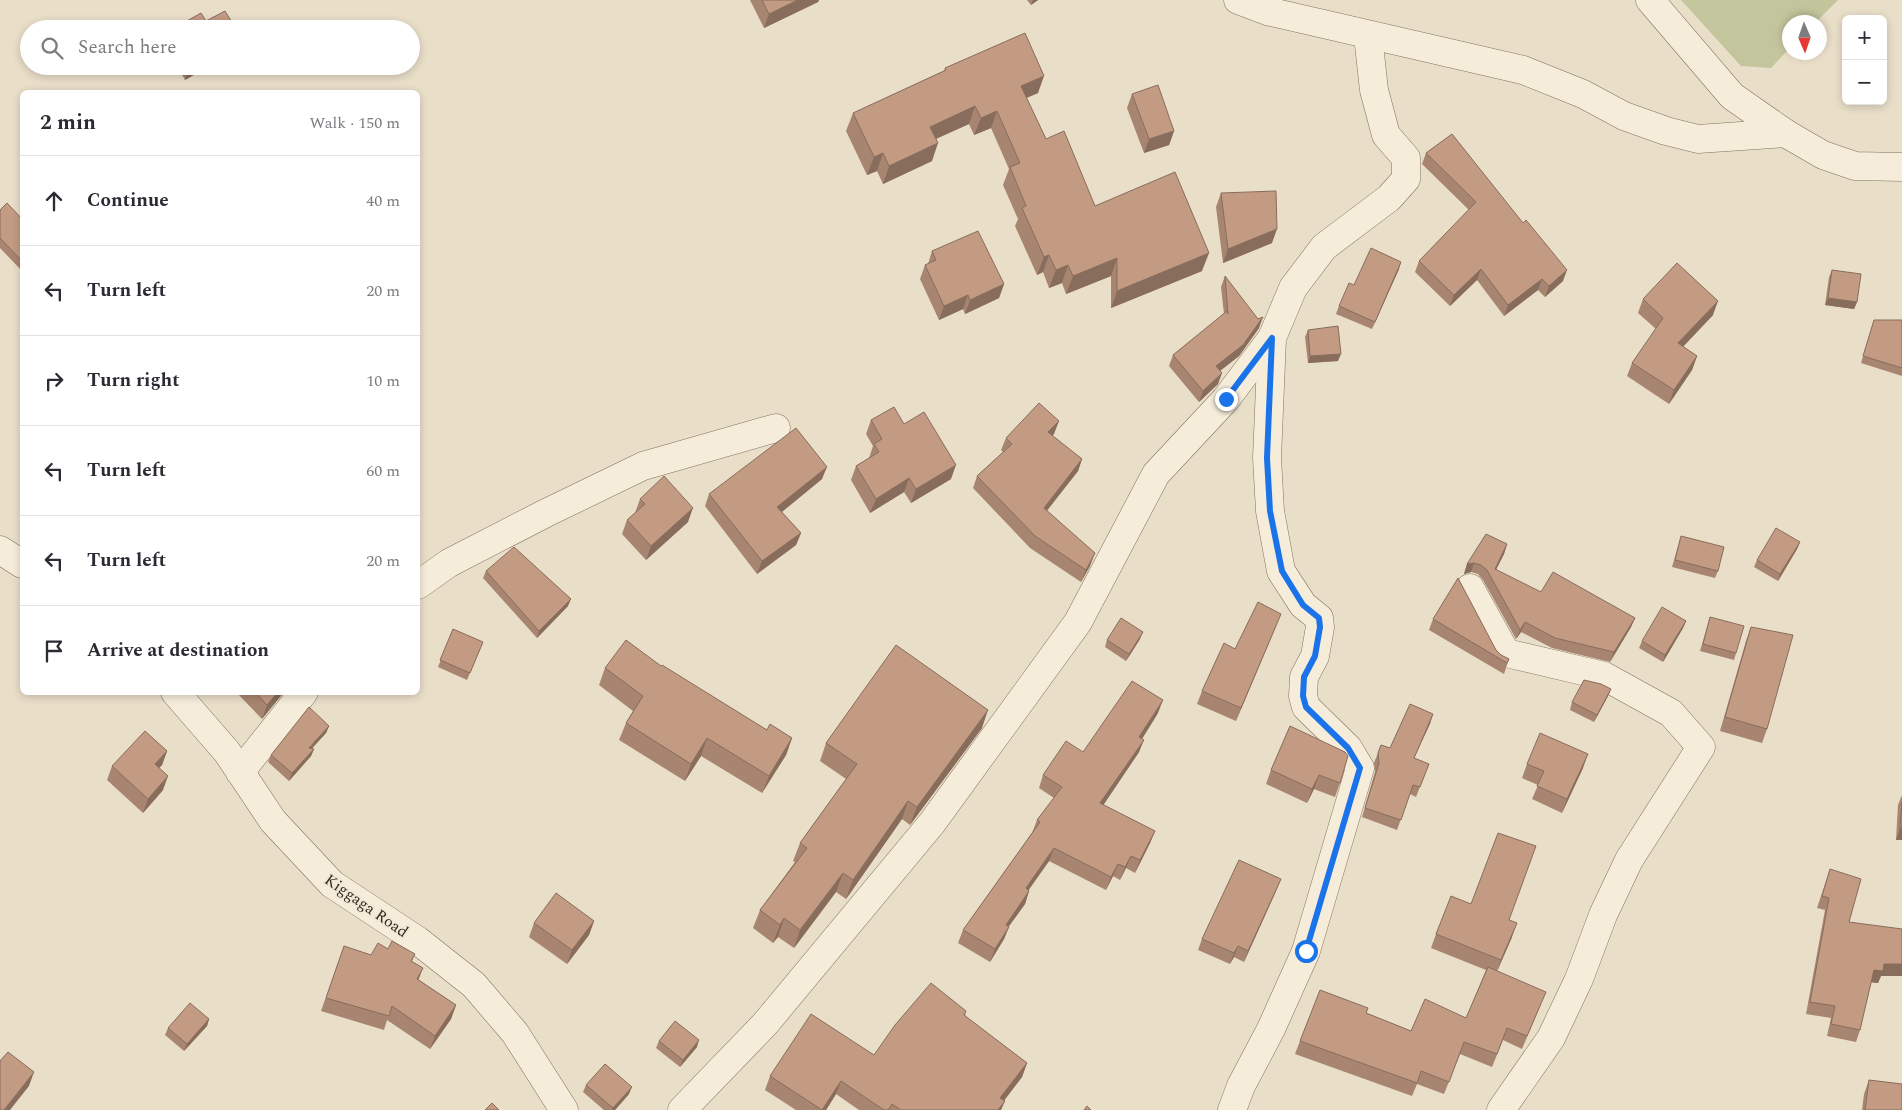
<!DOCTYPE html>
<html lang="en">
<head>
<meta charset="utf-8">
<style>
	:root { --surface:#fff; --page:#f2f2f3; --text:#2b2b33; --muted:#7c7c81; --line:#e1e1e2 }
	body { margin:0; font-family:Spectral,serif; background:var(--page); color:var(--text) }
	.controls { position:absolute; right:15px; top:15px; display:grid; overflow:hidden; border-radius:8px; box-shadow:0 2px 8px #0003 }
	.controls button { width:45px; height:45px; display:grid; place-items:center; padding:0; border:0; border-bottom:1px solid var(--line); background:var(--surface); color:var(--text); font:25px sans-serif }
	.compass { position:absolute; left:1782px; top:15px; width:45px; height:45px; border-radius:50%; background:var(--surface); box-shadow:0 2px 8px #0003; rotate:178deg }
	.stop { position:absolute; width:15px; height:15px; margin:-11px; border:4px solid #1a73e8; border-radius:50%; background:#fff }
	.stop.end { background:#1a73e8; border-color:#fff; box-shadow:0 1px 5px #0008 }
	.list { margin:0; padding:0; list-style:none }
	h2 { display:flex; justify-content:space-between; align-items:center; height:65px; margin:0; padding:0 20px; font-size:21px }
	h2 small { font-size:16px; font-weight:400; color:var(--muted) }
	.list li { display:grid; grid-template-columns:32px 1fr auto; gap:15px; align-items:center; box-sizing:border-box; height:90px; padding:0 20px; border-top:1px solid var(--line) }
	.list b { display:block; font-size:19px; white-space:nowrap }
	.list em { font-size:16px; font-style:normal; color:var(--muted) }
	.icon { flex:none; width:28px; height:28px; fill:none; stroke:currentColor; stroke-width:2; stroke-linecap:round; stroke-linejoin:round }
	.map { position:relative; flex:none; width:1902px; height:1110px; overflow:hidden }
	.search { position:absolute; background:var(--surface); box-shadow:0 2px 8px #0003; left:20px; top:20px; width:400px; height:55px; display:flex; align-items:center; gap:12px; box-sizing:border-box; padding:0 18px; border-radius:28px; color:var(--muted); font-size:19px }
	.panel { position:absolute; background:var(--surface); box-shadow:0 2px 8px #0003; left:20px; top:90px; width:400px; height:605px; border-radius:8px }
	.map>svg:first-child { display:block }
	.green { fill:#c3c69d }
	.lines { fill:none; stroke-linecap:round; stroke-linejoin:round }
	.minor-casing { stroke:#83715f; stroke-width:29 }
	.minor { stroke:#f5ecda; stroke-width:28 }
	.wall { fill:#a88571 }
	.shaded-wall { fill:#886c5c }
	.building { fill:#c39b83; stroke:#886c5c }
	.route { stroke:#1a73e8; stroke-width:6 }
	.labels { text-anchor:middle; stroke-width:4; stroke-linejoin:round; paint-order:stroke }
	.street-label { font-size:16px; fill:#352a21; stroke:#f1e9d7 }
</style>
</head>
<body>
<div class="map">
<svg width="1902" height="1110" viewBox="0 0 1902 1110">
	<rect width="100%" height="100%" fill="#e9dec8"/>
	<polygon class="green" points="1681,0 1838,0 1816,22 1790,22 1789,49 1771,68 1741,66"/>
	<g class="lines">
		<g class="minor-casing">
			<g id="minor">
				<polyline points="1238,0 1267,11 1523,70 1583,94 1624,116 1666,131 1698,139 1785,133"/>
				<polyline points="1650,0 1732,96 1785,133 1823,155 1855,166 1902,167"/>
				<polyline points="0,550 22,564"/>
				<polyline points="418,585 449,563 546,513 643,466 776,428"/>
				<polyline points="1470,588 1506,653 1604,676 1671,713 1701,747 1629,860 1603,915 1579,979 1551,1038 1501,1110"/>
				<polyline points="175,692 227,752 273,821 332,884 417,940 474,985 515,1033 564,1110"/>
				<polyline points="240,772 304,692"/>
				<polyline points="682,1110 765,1024 932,823 1078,622 1156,474 1226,399 1272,338"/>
				<polyline points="1232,1110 1241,1086 1271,1029 1306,951 1360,768 1348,748 1306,707 1303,696 1304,677 1315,656 1320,627 1319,618 1303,605 1281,571 1270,511 1267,458 1272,338 1293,288 1324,247 1389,198 1406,179 1406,158 1386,135 1374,90 1368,36"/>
			</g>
		</g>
		<use href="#minor" class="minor"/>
	</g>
	<g class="wall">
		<polygon points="750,0 819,0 818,2 764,28"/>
		<polygon points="1027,0 1038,0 1031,5"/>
		<polygon points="177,66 209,66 185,80"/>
		<polygon points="945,68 1038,93 1026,98 1046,139 1095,206 1202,271 1111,308 1111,276 1066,294 1062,283 1049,288 1043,272 1037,275 1015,226 1018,219 1003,185 1009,169 991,128 974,135 969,124 936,139 932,161 883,184 877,171 867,175 846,131 853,113 944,71"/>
		<polygon points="1132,94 1174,131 1169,145 1144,153 1127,108"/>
		<polygon points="1426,153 1563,281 1545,297 1538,290 1504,316 1477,280 1450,306 1415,272 1419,261 1469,210 1422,164"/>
		<polygon points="1221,193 1272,243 1223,263 1216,207"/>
		<polygon points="0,210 22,219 22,271 0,248"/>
		<polygon points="932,251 1004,284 999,298 965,314 963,309 939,320 920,279 925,265 928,264"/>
		<polygon points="1399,269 1372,329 1336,314 1339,306 1354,285"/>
		<polygon points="1832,270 1857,302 1854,309 1825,305 1829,277"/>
		<polygon points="1225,276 1259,328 1239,356 1220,371 1218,384 1199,402 1169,366 1173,355 1224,314 1221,287"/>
		<polygon points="1643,299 1713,315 1683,347 1697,356 1692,370 1669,404 1627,376 1632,363 1656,329 1638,313"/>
		<polygon points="1874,320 1902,320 1902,376 1861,363"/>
		<polygon points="1308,330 1338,361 1308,363 1305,337"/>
		<polygon points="871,420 904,424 951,479 911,503 904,492 870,513 851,480 856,466 869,458 873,446 866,434"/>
		<polygon points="1054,434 1052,436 1082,459 1078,471 1047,511 1090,566 1081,582 1030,548 973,488 977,476 1003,452 1001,450 1006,438"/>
		<polygon points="822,479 782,512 801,533 796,545 757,574 705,506 709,494"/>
		<polygon points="640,499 688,522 646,560 622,534 627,520 635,513"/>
		<polygon points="1681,536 1718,571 1715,578 1672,567"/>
		<polygon points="1800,542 1797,549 1778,581 1754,567 1757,560"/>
		<polygon points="1507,544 1504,554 1496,570 1541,592 1635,618 1631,627 1610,662 1552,648 1521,632 1516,639 1483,580 1478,574 1471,572 1464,574 1467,564"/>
		<polygon points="486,571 568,606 537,638 483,578"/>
		<polygon points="1710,617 1736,653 1734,660 1700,651"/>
		<polygon points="1433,619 1496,650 1501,655 1509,659 1504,674 1429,630"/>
		<polygon points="1686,621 1683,628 1663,662 1639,648 1642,641"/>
		<polygon points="1276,626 1236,721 1197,704 1202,691 1235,649"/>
		<polygon points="1751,627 1767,729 1762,743 1720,731 1746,641"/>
		<polygon points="453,629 480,649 467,680 438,667"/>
		<polygon points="1140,639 1126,661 1105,647 1107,640"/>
		<polygon points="661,666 767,730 792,738 786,755 762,793 701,756 685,781 619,740 626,723 633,711 599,685 605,668"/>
		<polygon points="1611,689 1608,696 1594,722 1570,710 1572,702"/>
		<polygon points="236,692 284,692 262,719"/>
		<polygon points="1158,713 1142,739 1139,752 1103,805 1155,831 1150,843 1135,873 1126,868 1120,880 1113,876 1106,890 1049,861 1028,890 1029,891 1025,904 1009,926 1004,939 990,962 958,943 963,930 1032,833 1037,820 1054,798 1039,788 1043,775 1083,752"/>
		<polygon points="1433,714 1414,758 1429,764 1416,797 1410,794 1397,830 1362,817 1375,772 1374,763 1381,745 1390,748"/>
		<polygon points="329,726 326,733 312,748 314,749 311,756 289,781 268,762 271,755"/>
		<polygon points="1290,726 1340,783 1335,797 1314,789 1307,803 1266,784 1271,770"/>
		<polygon points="982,728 910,825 902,819 846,899 836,892 794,948 778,937 773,943 753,928 760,910 795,862 793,861 800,843 846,779 820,761 826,743"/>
		<polygon points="167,751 162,765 159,768 163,790 143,813 107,780 112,766"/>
		<polygon points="1527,764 1583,768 1562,813 1532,799 1538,785 1522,778"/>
		<polygon points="1902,795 1902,840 1896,840 1898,805"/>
		<polygon points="1830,869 1849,922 1881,976 1878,983 1871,982 1860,1030 1856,1042 1827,1036 1831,1018 1806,1014 1825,910 1817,908"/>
		<polygon points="1276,891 1244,962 1234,957 1230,964 1198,950 1202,939"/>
		<polygon points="1509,920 1512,937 1497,971 1541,1004 1522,1049 1503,1040 1492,1067 1460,1054 1444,1094 1417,1084 1412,1096 1295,1054 1300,1041 1366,1013 1411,1031 1466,1018 1486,970 1431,948 1436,934"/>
		<polygon points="594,921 589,935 567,964 529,937 534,923"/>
		<polygon points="344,946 371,955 388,949 415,954 412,961 419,980 456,1005 451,1019 430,1049 387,1020 384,1030 321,1011"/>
		<polygon points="966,1011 965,1016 1027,1063 1022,1077 1004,1100 1001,1110 859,1110 836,1094 826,1110 796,1110 765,1090 770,1076 874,1055"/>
		<polygon points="209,1019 207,1026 184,1051 165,1035 168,1028"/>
		<polygon points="659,1041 697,1047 680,1067 656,1048"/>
		<polygon points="1869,1080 1902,1110 1862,1110 1864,1094"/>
		<polygon points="586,1085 629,1094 615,1110 604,1110 583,1092"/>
	</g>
	<g class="shaded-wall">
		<polygon points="798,0 819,0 818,2 764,28 769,14"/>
		<polygon points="1033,0 1038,0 1031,5"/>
		<polygon points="190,66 209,66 185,80"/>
		<polygon points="1044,76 1038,93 1014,103 1021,86"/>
		<polygon points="975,106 969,124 924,144 930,127"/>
		<polygon points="997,111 991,128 974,135 981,118"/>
		<polygon points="1174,131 1169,145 1144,153 1149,139"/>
		<polygon points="938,143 932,161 883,184 889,166"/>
		<polygon points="883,153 877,171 867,175 874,157"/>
		<polygon points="1277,229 1272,243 1223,263 1228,249"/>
		<polygon points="1209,253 1202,271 1111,308 1117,291"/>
		<polygon points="1049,255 1043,272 1037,275 1044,257"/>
		<polygon points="1117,258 1111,276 1066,294 1073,276"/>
		<polygon points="1401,262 1399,269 1372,329 1375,322"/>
		<polygon points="1068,265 1062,283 1049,288 1056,270"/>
		<polygon points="1481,269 1477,280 1450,306 1454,295"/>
		<polygon points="1567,270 1563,281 1545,297 1549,286"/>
		<polygon points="1542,279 1538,290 1504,316 1508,305"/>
		<polygon points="1004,284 999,298 965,314 970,300"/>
		<polygon points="968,295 963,309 939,320 944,306"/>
		<polygon points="1828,298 1857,302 1854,309 1825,305"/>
		<polygon points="1718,301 1713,315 1673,357 1678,343"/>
		<polygon points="1263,317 1259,328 1239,356 1212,377 1216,366"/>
		<polygon points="1341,354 1338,361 1308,363 1310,356"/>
		<polygon points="1697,356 1692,370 1669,404 1674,390"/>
		<polygon points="1222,373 1218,384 1199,402 1203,391"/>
		<polygon points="1059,421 1054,434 1044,444 1048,432"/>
		<polygon points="1082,459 1078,471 1039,520 1044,508"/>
		<polygon points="956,465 951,479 911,503 916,489"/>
		<polygon points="827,467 822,479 773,519 777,507"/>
		<polygon points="909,478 904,492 870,513 876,499"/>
		<polygon points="693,508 688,522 646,560 651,546"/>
		<polygon points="801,533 796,545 757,574 762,561"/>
		<polygon points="1800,542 1797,549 1778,581 1780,574"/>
		<polygon points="1507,544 1504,554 1491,579 1495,569"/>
		<polygon points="1095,553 1090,566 1081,582 1086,570"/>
		<polygon points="1474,563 1471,572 1464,574 1467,564"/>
		<polygon points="571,599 568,606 537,638 539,631"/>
		<polygon points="1281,614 1276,626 1236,721 1241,708"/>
		<polygon points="1635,618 1631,627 1610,662 1614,652"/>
		<polygon points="1686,621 1683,628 1663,662 1665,655"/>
		<polygon points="1525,622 1521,632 1516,639 1520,630"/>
		<polygon points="1143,632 1140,639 1126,661 1129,654"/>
		<polygon points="1611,689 1608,696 1594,722 1597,715"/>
		<polygon points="278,692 284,692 262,719 267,705"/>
		<polygon points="1163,700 1158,713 1135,750 1139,737"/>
		<polygon points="988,710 982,728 910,825 917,807"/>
		<polygon points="1433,714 1430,724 1410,767 1414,758"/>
		<polygon points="329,726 326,733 306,755 309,748"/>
		<polygon points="707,738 701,756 685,781 691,764"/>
		<polygon points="792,738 786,755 762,793 769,776"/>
		<polygon points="1144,740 1139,752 1096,816 1100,803"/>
		<polygon points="314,749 311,756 289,781 292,773"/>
		<polygon points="167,751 162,765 149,778 155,764"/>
		<polygon points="1588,754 1583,768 1562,813 1567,799"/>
		<polygon points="1319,775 1314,789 1307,803 1312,789"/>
		<polygon points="168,776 163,790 143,813 148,799"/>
		<polygon points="908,801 902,819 846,899 853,880"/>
		<polygon points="1900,828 1902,828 1902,840 1896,840"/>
		<polygon points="1155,831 1150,843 1135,873 1140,860"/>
		<polygon points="1054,848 1049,861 1021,901 1026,888"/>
		<polygon points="1131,856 1126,868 1120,880 1125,867"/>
		<polygon points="1118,864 1113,876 1106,890 1111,877"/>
		<polygon points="843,873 836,892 794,948 800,930"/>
		<polygon points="1281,879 1276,891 1244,962 1248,951"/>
		<polygon points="1029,891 1025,904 1001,937 1006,925"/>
		<polygon points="784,918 778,937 773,943 780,925"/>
		<polygon points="594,921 589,935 567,964 572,950"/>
		<polygon points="1517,923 1512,937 1496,974 1501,960"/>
		<polygon points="1009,927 1004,939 990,962 995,949"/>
		<polygon points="1238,946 1234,957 1230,964 1234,953"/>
		<polygon points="1884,964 1902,964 1902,976 1881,976 1878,983 1869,982 1874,970"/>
		<polygon points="423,968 418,981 417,979"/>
		<polygon points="456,1005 451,1019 430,1049 435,1036"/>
		<polygon points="209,1019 207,1026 184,1051 187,1044"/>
		<polygon points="699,1040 697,1047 680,1067 683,1060"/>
		<polygon points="1027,1063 1022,1077 997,1110 1000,1098"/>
		<polygon points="34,1072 29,1086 10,1110 4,1110"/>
		<polygon points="841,1081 836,1094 826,1110 822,1110"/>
		<polygon points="632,1087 629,1094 615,1110 612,1110 613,1108"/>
		<polygon points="1005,1101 1001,1110 998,1110"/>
	</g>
	<g class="building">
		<polygon points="762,0 798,0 769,14"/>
		<polygon points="225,11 236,29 173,29 201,13 206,21"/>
		<polygon points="1025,33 1044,76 1021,86 1046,139 1064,131 1095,206 1175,172 1209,253 1117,291 1117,258 1073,276 1068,265 1056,270 1049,255 1044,257 1022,208 1026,206 1010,167 1020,163 997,111 981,118 975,106 930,127 938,143 889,166 883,153 874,157 853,113 946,70 945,68"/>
		<polygon points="1158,85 1174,131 1149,139 1132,94"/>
		<polygon points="1452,134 1523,223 1526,220 1567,270 1549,286 1542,279 1508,305 1481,269 1454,295 1419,261 1476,202 1426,153"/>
		<polygon points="1276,191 1277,229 1228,249 1221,193"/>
		<polygon points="7,203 22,219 22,261 0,238 0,210"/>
		<polygon points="978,231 1004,284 970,300 968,295 944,306 925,265 936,260 932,251"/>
		<polygon points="1371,248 1401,262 1375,322 1339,306 1349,283 1354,285"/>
		<polygon points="1677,263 1718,301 1678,343 1697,356 1674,390 1632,363 1663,318 1643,299"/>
		<polygon points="1832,270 1861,274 1857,302 1828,298"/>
		<polygon points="1225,276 1258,319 1263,317 1243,345 1216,366 1222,373 1203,391 1173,355 1227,311 1228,314"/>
		<polygon points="1874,320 1902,320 1902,368 1863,356"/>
		<polygon points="1338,326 1341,354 1310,356 1308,330"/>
		<polygon points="1039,403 1059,421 1048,432 1082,459 1044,508 1095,553 1086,570 1035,536 977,476 1012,444 1006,438"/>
		<polygon points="894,407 904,424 924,412 956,465 916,489 909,478 876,499 856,466 879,452 874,444 882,439 871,420"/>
		<polygon points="796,428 827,467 777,507 801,533 762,561 709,494"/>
		<polygon points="664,476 693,508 651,546 627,520 645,504 640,499"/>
		<polygon points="1776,528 1800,542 1780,574 1757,560"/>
		<polygon points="1486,534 1507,544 1495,569 1541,592 1553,572 1635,618 1614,652 1555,638 1525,622 1520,630 1487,570 1481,565 1474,563 1467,564"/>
		<polygon points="1681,536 1724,547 1718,571 1675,560"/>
		<polygon points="514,547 571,599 539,631 486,571"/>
		<polygon points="1458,578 1496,650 1501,655 1509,659 1507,663 1433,619"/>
		<polygon points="1258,602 1281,614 1241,708 1202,691 1224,643 1235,649"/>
		<polygon points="1662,607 1686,621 1665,655 1642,641"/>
		<polygon points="1710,617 1744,626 1736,653 1703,644"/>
		<polygon points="1121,618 1143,632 1129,654 1107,640"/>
		<polygon points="1751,627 1793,635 1767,729 1725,717"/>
		<polygon points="453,629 483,642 470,673 440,660"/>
		<polygon points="626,640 661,666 662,665 767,730 770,724 792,738 769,776 707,738 691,764 626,723 643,696 605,668"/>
		<polygon points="896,645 988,710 917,807 908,801 853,880 843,873 800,930 784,918 780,925 760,910 807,848 800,843 857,764 826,743"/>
		<polygon points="1584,680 1601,684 1611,689 1597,715 1572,702"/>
		<polygon points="1132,681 1163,700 1139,737 1144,740 1100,803 1155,831 1140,860 1131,856 1125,867 1118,864 1111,877 1054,848 1026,888 1029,891 1006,925 1009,927 995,949 963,930 1040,822 1037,820 1062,787 1043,775 1066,741 1083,752"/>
		<polygon points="255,692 278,692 267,705"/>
		<polygon points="1410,704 1433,714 1414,758 1429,764 1420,787 1413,785 1401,820 1365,808 1379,763 1378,753 1381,745 1390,748"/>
		<polygon points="309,707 329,726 309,748 314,749 292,773 271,755"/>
		<polygon points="1290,726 1345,752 1348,756 1340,783 1319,775 1312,789 1271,770"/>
		<polygon points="145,731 167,751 155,764 168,776 148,799 112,766"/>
		<polygon points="1540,733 1588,754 1567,799 1537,786 1544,771 1527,764"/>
		<polygon points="1902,802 1902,828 1900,828"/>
		<polygon points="1498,833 1536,846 1509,920 1517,923 1501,960 1436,934 1451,896 1471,904"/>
		<polygon points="1239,860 1281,879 1248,951 1238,946 1234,953 1202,939"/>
		<polygon points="1830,869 1861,879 1849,922 1902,929 1902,964 1884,964 1883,971 1874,970 1860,1030 1831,1024 1835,1006 1810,1002 1829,898 1822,896"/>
		<polygon points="556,893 594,921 572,950 534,923"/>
		<polygon points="392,941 415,954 411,961 423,968 417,979 456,1005 435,1036 392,1006 389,1016 326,998 344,946 371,955 378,943 388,949"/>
		<polygon points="1488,967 1546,992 1527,1036 1507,1028 1497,1054 1464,1042 1449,1082 1421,1071 1417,1083 1300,1041 1320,990 1368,1008 1366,1013 1411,1031 1425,999 1466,1018"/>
		<polygon points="931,983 966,1011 964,1015 1027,1063 1000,1098 1005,1101 998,1110 901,1110 892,1104 888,1110 884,1110 841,1081 822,1110 770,1076 811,1014 874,1055 895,1025"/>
		<polygon points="190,1003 209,1019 187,1044 168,1028"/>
		<polygon points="675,1021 699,1040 683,1060 659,1041"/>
		<polygon points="8,1052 34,1072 4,1110 0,1110 0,1061"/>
		<polygon points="605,1064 632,1087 613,1108 586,1085"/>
		<polygon points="1869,1080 1902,1084 1902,1110 1865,1110"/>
		<polygon points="492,1103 499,1110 485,1110"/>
		<polygon points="1087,1106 1091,1110 1084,1110"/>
	</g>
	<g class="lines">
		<polyline class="route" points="1226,399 1272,338 1267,458 1270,511 1282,571 1303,605 1319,618 1320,627 1315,656 1304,677 1303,696 1306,707 1348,748 1360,768 1306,951"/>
	</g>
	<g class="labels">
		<g class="street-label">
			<text transform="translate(367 905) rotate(35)" y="6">Kiggaga Road</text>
		</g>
	</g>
</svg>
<div class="controls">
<button>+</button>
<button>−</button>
</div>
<svg class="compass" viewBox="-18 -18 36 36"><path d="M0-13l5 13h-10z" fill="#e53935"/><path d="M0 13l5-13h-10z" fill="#7c7c81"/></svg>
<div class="stop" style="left:1306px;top:951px"></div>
<div class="stop end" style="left:1226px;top:399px"></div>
<div class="search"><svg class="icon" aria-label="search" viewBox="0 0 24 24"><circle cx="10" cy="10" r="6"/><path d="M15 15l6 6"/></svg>Search here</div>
<section class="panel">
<h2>2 min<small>Walk · 150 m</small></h2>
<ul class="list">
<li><svg class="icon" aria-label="ahead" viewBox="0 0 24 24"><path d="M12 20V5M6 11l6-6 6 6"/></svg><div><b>Continue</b></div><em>40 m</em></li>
<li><svg class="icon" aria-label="left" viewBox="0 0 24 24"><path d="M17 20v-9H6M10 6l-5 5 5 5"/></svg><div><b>Turn left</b></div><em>20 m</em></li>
<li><svg class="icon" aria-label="right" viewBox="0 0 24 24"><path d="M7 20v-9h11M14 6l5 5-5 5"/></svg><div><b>Turn right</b></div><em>10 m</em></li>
<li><svg class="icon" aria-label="left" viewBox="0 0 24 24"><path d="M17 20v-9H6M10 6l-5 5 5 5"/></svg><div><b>Turn left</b></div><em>60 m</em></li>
<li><svg class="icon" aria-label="left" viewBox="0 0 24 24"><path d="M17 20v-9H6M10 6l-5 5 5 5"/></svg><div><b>Turn left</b></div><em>20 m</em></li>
<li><svg class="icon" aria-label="arrive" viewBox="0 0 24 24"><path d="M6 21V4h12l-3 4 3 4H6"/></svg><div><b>Arrive at destination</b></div></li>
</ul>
</section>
</div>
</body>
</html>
